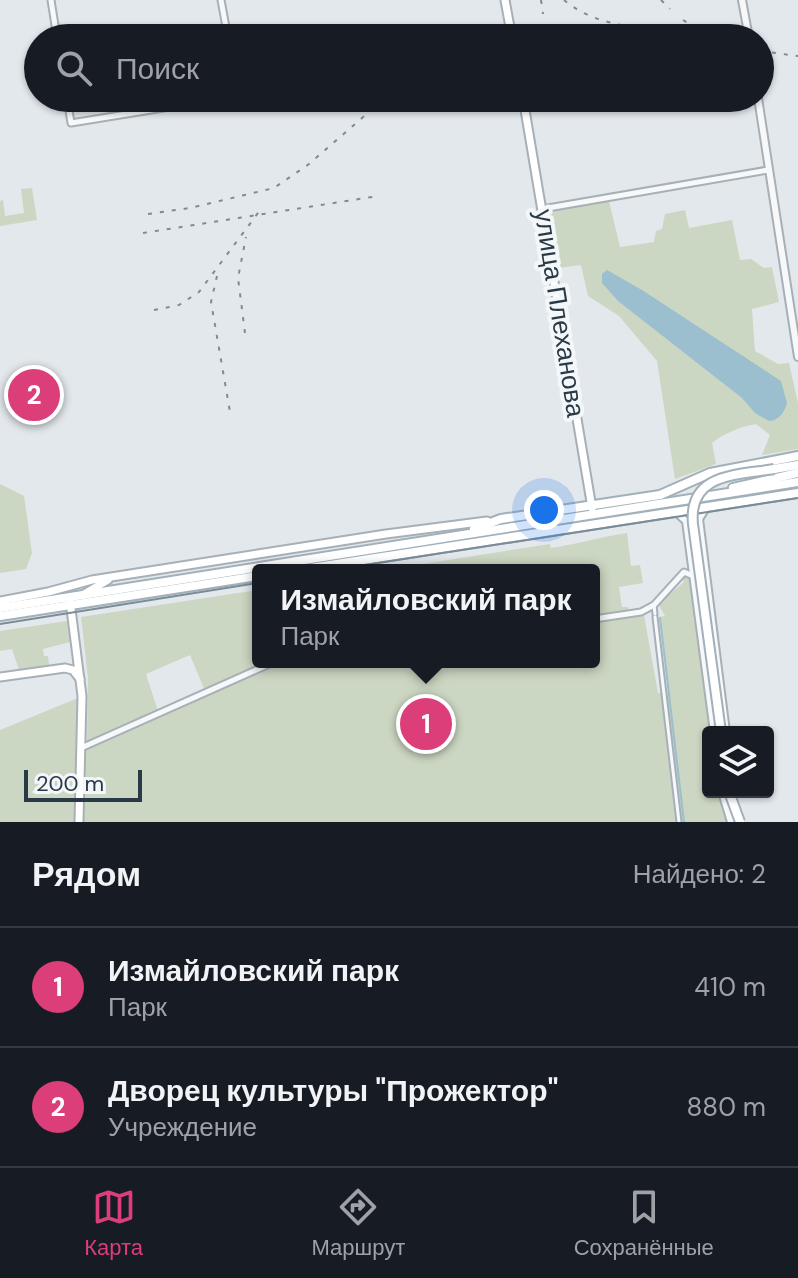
<!DOCTYPE html>
<html lang="ru">
<head>
<meta charset="utf-8">
<style>
	:root { --surface:#171b24; --page:#20242c; --text:#f1f3f6; --muted:#9ea1a6; --line:#363941; --accent:#db3e78 }
	body { margin:0; font-family:"DM Sans",sans-serif; background:var(--page); color:var(--text) }
	.controls { position:absolute; right:24px; bottom:24px; display:grid; overflow:hidden; border-radius:8px; box-shadow:0 2px 6px #0004 }
	.controls button { width:72px; height:72px; display:grid; place-items:center; padding:0; border:0; border-bottom:2px solid var(--line); background:var(--surface); color:var(--text); font:40px sans-serif }
	.scale { position:absolute; left:24px; bottom:20px; width:118px; box-sizing:border-box; padding-left:8px; border:4px solid #293a46; border-top:0; font-size:22px; line-height:28px; white-space:nowrap; color:#293a46; -webkit-text-stroke:6px #f3f7f9; paint-order:stroke }
	.you { position:absolute; left:544px; top:510px; width:28px; height:28px; margin:-20px; border:6px solid #fff; border-radius:50%; background:#1a73e8; box-shadow:0 0 0 12px #1a73e833 }
	.badge { display:grid; place-items:center; width:52px; height:52px; border-radius:50%; background:var(--accent); color:#fff; font-size:26px; font-weight:700 }
	.pin { position:absolute; translate:-50% -50%; border:4px solid #fff; box-shadow:0 2px 8px #0006 }
	.popup { position:absolute; left:252px; top:564px; width:348px; height:104px; box-sizing:border-box; display:grid; place-content:center; border-radius:8px; background:var(--surface); filter:drop-shadow(0 2px 6px #0005); font-size:26px; white-space:nowrap; color:var(--muted) }
	.popup b { font-size:30px; color:var(--text) }
	.popup::after { content:''; position:absolute; left:50%; top:100%; margin-left:-16px; border:16px solid transparent; border-top-color:var(--surface) }
	.list { margin:0; padding:0; list-style:none }
	h2 { display:flex; justify-content:space-between; align-items:center; height:104px; margin:0; padding:0 32px; font-size:34px }
	h2 small { font-size:26px; font-weight:400; color:var(--muted) }
	.list li { display:grid; grid-template-columns:52px 1fr auto; gap:24px; align-items:center; box-sizing:border-box; height:120px; padding:0 32px; border-top:2px solid var(--line) }
	.list b { display:block; font-size:30px; white-space:nowrap }
	.list p { margin:0; font-size:26px; white-space:nowrap; color:var(--muted) }
	.list em { font-size:26px; font-style:normal; color:var(--muted) }
	.icon { flex:none; width:44px; height:44px; fill:none; stroke:currentColor; stroke-width:2; stroke-linecap:round; stroke-linejoin:round }
	.map { position:relative; flex:none; width:798px; height:822px; overflow:hidden }
	.search { position:absolute; background:var(--surface); box-shadow:0 2px 6px #0004; left:24px; right:24px; top:24px; height:88px; display:flex; align-items:center; gap:20px; box-sizing:border-box; padding:0 28px; border-radius:44px; color:var(--muted); font-size:30px }
	.sheet { height:344px; background:var(--surface) }
	nav { display:flex; justify-content:space-around; align-items:center; box-sizing:border-box; height:112px; border-top:2px solid var(--line); background:var(--surface); font-size:22px; color:var(--muted) }
	nav a { display:grid; justify-items:center; gap:4px }
	nav .on { color:var(--accent) }
	.map>svg:first-child { display:block }
	.green { fill:#ccd7c3 }
	.water { fill:#9bbfcf }
	.lines { fill:none; stroke-linecap:round; stroke-linejoin:round }
	.stream { stroke:#9bbfcf; stroke-width:2 }
	.pedestrian-casing { stroke:#a7b0b7; stroke-width:7 }
	.minor-casing { stroke:#a7b0b7; stroke-width:9 }
	.tertiary-casing { stroke:#a7b0b7; stroke-width:10 }
	.secondary-casing { stroke:#a7b0b7; stroke-width:11 }
	.primary-casing { stroke:#a1b0b9; stroke-width:12 }
	.pedestrian { stroke:#f6f8fa; stroke-width:3 }
	.minor { stroke:#f6f8fa; stroke-width:5 }
	.tertiary { stroke:#f6f8fa; stroke-width:6 }
	.secondary { stroke:#fff; stroke-width:7 }
	.primary { stroke:#fff; stroke-width:8 }
	.tram { stroke:#7a8c97; stroke-width:2 }
	.rail { stroke:#7a8c97; stroke-width:2; stroke-dasharray:4 8; stroke-linecap:butt }
	.primary-bridge-casing { stroke:#a1b0b9; stroke-width:12; stroke-linecap:butt }
	.primary-bridge { stroke:#fff; stroke-width:8 }
	.labels { text-anchor:middle; stroke-width:8; stroke-linejoin:round; paint-order:stroke }
	.street-label { font-size:26px; fill:#293a46; stroke:#f3f7f9 }
</style>
</head>
<body>
<div class="map">
<svg width="798" height="822" viewBox="0 0 798 822">
	<rect width="100%" height="100%" fill="#e3e8ec"/>
	<g class="green">
		<polygon points="32,188 37,220 0,226 0,201 3,200 5,216 24,213 21,189"/>
		<path d="M609 201 620 247 654 242 656 231 662 229 665 214 685 210 689 228 732 220 740 260 751 259 764 268 772 267 779 302 752 309 755 351 778 364 789 363 798 403V449L762 455 770 435 756 424C740 427 724 433 712 443L716 464 675 479 657 361 619 316 588 296 581 265 558 268 549 209Z"/>
		<polygon points="0,484 24,496 32,553 26,569 0,573"/>
		<path d="M627 533 631 566 640 565 643 583 619 587 622 607H628L629 611 594 616V570H385L550 544 551 548C579 544 599 537 627 533Z"/>
		<polygon points="686,574 691,577 698,621 691,618 697,622 712,732 708,732 708,792 722,792 728,822 0,822 0,730 78,698 78,751 279,662 594,662 594,622 644,615 658,693 669,692 659,617 665,616 658,604 684,582 682,578"/>
		<polygon points="258,590 258,662 268,662 205,691 190,655 146,674 158,711 87,741 88,678 81,617"/>
		<polygon points="67,621 70,642 43,649 44,656 48,656 49,665 19,670 12,649 0,651 0,631"/>
	</g>
	<path class="water" d="M607 270 642 290 781 381 787 403C785 412 778 421 769 421L755 413 742 398 618 301 602 283V274Z"/>
	<g class="lines">
		<polyline class="stream" points="660,618 684,822"/>
		<g class="pedestrian-casing">
			<g id="pedestrian">
				<polyline points="654,605 655,614"/>
				<polyline points="655,617 679,822"/>
			</g>
		</g>
		<g class="minor-casing">
			<g id="minor">
				<polyline points="51,0 57,38"/>
				<polyline points="221,0 228,38"/>
				<polyline points="67,98 71,123 225,98"/>
				<polyline points="542,209 768,170"/>
				<polyline points="594,619 641,612 654,605 684,572 693,576"/>
				<polyline points="81,748 274,662"/>
			</g>
		</g>
		<g class="tertiary-casing">
			<g id="tertiary">
				<polyline points="742,0 749,38"/>
				<polyline points="758,98 798,357"/>
				<polyline points="706,508 699,519 726,732"/>
				<polyline points="677,513 686,521 714,732"/>
				<polyline points="722,792 731,822"/>
			</g>
		</g>
		<g class="secondary-casing">
			<g id="secondary">
				<polyline points="505,0 512,38"/>
				<polyline points="523,98 592,508"/>
				<polyline points="84,594 108,580"/>
				<polyline points="0,601 48,592 92,580 386,534 487,521"/>
				<polyline points="70,601 82,696 79,822"/>
				<polyline points="0,677 65,668 73,670 80,679"/>
			</g>
		</g>
		<g class="primary-casing">
			<g id="primary">
				<polyline points="774,469 798,465"/>
				<polyline points="733,488 798,473"/>
				<polyline points="474,529 501,519 660,495 710,473 798,456"/>
				<polyline points="298,570 798,493"/>
				<polyline points="0,608 798,482"/>
				<polyline points="0,616 258,576"/>
			</g>
		</g>
		<use href="#pedestrian" class="pedestrian"/>
		<use href="#minor" class="minor"/>
		<use href="#tertiary" class="tertiary"/>
		<use href="#secondary" class="secondary"/>
		<use href="#primary" class="primary"/>
		<g class="tram">
			<polyline points="333,570 798,498"/>
			<polyline points="0,624 258,583"/>
		</g>
		<g class="rail">
			<polyline points="541,0 543,14"/>
			<path d="M564 0C600 31 655 27 699 38"/>
			<polyline points="661,0 670,9"/>
			<polyline points="683,20 713,38"/>
			<polyline points="760,51 798,56"/>
			<polyline points="148,214 190,208 274,188 309,164 385,98"/>
			<polyline points="143,233 378,196"/>
			<polyline points="217,276 211,302 230,412"/>
			<polyline points="154,310 179,305 199,292 261,209"/>
			<polyline points="245,333 238,278 246,237"/>
		</g>
		<g class="primary-bridge-casing">
			<g id="primary-bridge">
				<path d="M721 732 693 524C688 473 737 475 774 469"/>
				<polyline points="729,792 740,822"/>
			</g>
		</g>
		<use href="#primary-bridge" class="primary-bridge"/>
	</g>
	<g class="labels">
		<g class="street-label">
			<text transform="translate(560 313) rotate(81)" y="9">улица Плеханова</text>
		</g>
	</g>
</svg>
<div class="controls">
<button><svg class="icon" aria-label="layers" viewBox="0 0 24 24"><path d="M12 4l9 5-9 5-9-5zM3 14l9 5 9-5"/></svg></button>
</div>
<div class="scale">200 m</div>
<div class="you"></div>
<div class="pin badge" style="left:426px;top:724px">1</div>
<div class="popup"><b>Измайловский парк</b>Парк</div>
<div class="pin badge" style="left:34px;top:395px">2</div>
<div class="search"><svg class="icon" aria-label="search" viewBox="0 0 24 24"><circle cx="10" cy="10" r="6"/><path d="M15 15l6 6"/></svg>Поиск</div>
</div>
<section class="sheet">
<h2>Рядом<small>Найдено: 2</small></h2>
<ul class="list">
<li><span class="badge">1</span><div><b>Измайловский парк</b><p>Парк</p></div><em>410 m</em></li>
<li><span class="badge">2</span><div><b>Дворец культуры &quot;Прожектор&quot;</b><p>Учреждение</p></div><em>880 m</em></li>
</ul>
</section>
<nav>
<a class="on"><svg class="icon" aria-label="map" viewBox="0 0 24 24"><path d="M3 6l6-2 6 2 6-2v14l-6 2-6-2-6 2zM9 4v14M15 6v14"/></svg>Карта</a>
<a><svg class="icon" aria-label="directions" viewBox="0 0 24 24"><path d="M12 3l9 9-9 9-9-9zM9 14v-3h6M13 9l2 2-2 2"/></svg>Маршрут</a>
<a><svg class="icon" aria-label="saved" viewBox="0 0 24 24"><path d="M7 4h10v16l-5-4-5 4z"/></svg>Сохранённые</a>
</nav>
</body>
</html>
